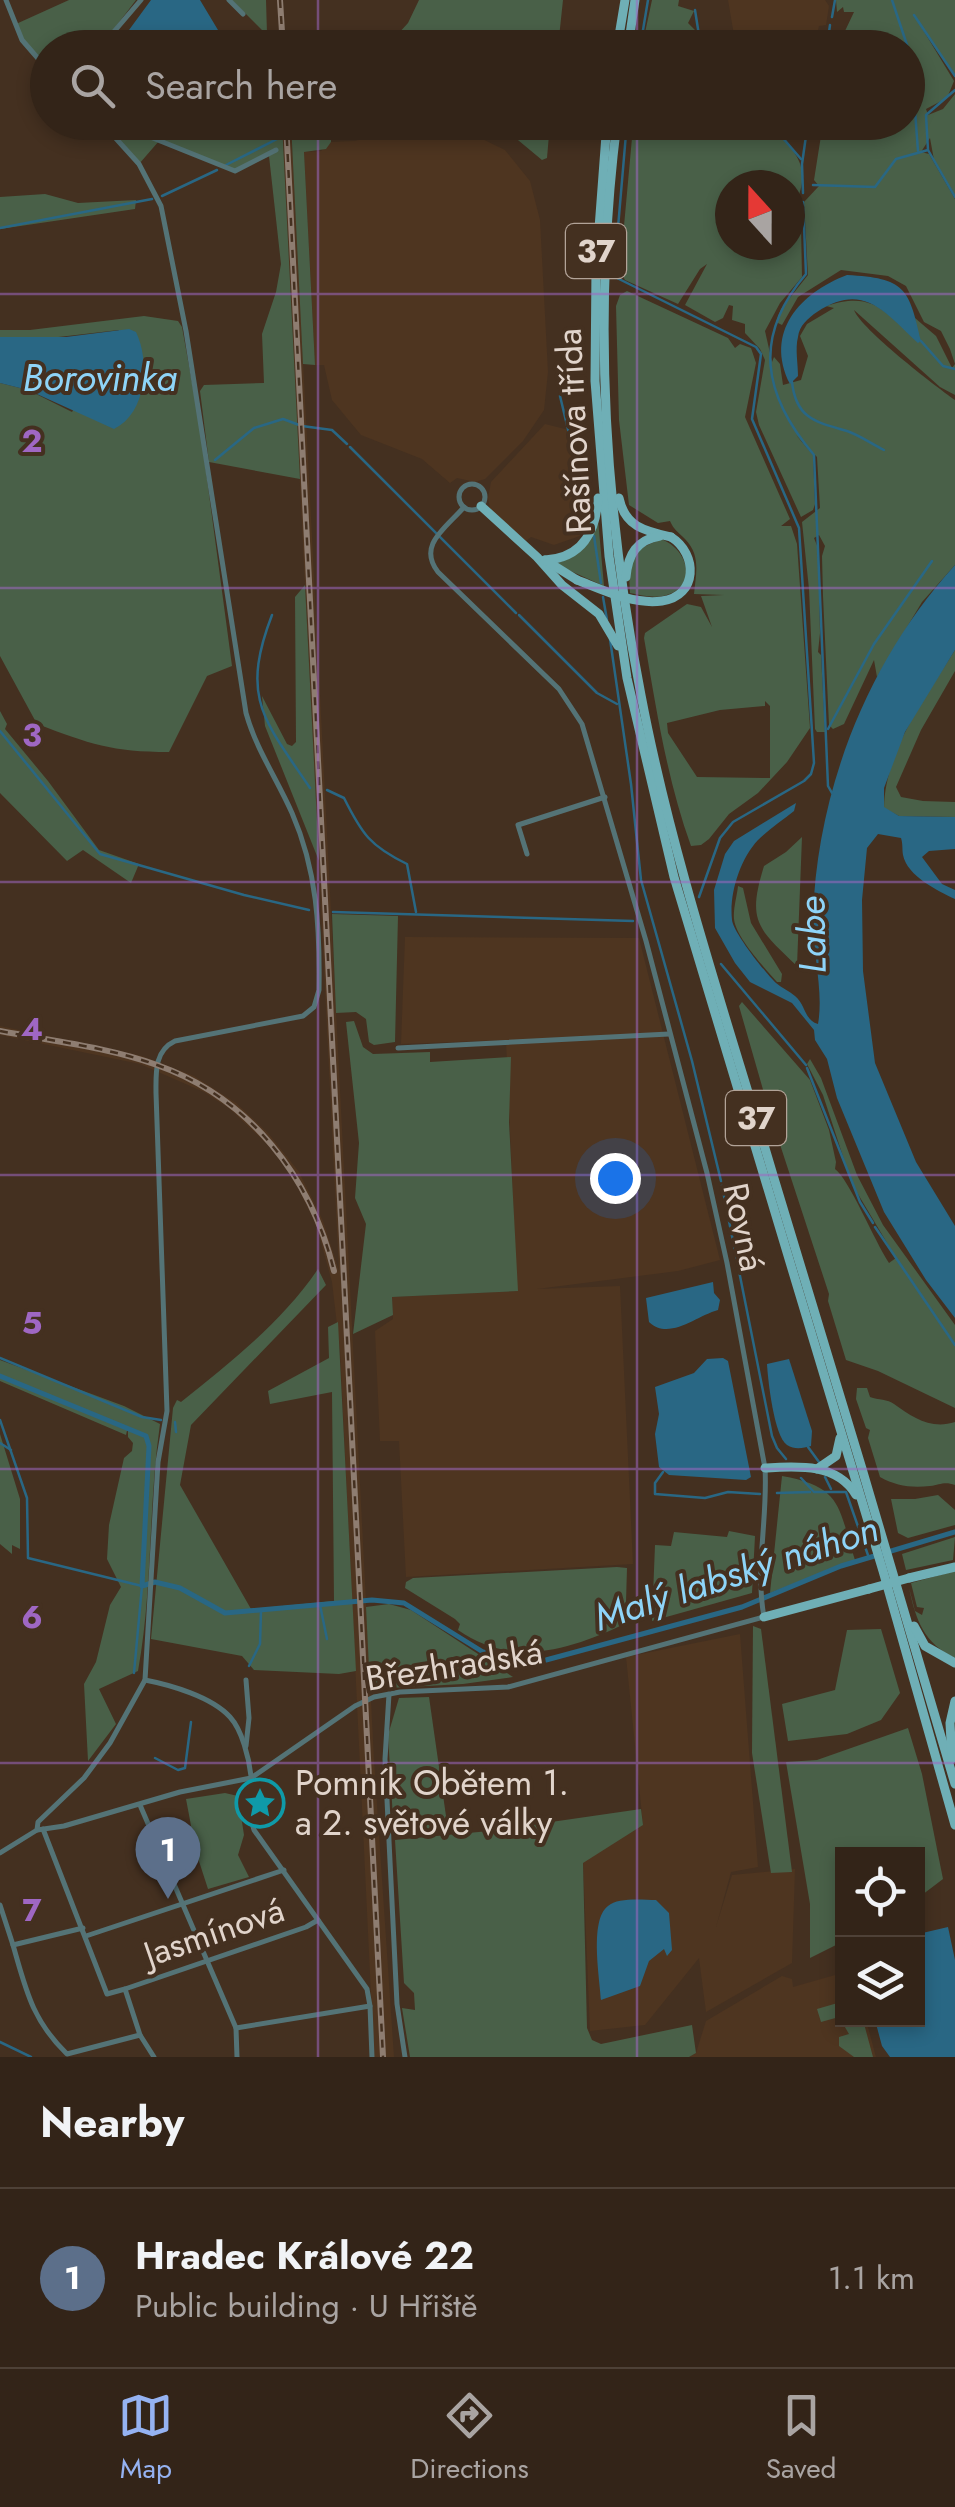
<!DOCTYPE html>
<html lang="en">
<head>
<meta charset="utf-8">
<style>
	:root { --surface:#332418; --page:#3e3025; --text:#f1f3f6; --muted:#a9a4a2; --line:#4e4137; --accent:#95b2f1 }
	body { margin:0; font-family:Jost,sans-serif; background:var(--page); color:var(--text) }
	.controls { position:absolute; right:30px; bottom:30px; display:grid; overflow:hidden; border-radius:0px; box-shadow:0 5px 15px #0003 }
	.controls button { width:90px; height:90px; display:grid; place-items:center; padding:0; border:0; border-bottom:2px solid var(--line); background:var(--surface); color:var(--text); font:50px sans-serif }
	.compass { position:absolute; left:715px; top:170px; width:90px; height:90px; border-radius:50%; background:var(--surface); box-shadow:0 5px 15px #0003; rotate:339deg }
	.you { position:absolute; left:615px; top:1178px; width:35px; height:35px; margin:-25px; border:8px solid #fff; border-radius:50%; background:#1a73e8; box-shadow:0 0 0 15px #1a73e833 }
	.badge { display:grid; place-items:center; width:65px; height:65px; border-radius:50%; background:var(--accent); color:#fff; font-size:32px; font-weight:700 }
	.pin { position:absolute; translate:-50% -82px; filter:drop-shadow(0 2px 5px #0008) }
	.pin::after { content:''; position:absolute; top:52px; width:35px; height:30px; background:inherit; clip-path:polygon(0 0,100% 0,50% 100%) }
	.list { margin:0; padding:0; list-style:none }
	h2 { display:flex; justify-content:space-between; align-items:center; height:130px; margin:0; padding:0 40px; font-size:42px }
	h2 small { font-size:32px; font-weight:400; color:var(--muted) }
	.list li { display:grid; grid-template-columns:65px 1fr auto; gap:30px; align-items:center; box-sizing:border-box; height:180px; padding:0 40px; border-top:2px solid var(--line) }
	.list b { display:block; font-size:38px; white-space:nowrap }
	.list p { margin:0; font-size:32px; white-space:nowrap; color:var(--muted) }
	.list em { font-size:32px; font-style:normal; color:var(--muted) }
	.icon { flex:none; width:55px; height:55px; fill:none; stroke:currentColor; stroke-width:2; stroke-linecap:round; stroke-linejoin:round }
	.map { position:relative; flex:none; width:955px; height:2057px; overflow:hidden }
	.search { position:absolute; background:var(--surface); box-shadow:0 5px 15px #0003; left:30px; right:30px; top:30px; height:110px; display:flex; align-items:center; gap:25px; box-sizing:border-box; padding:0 35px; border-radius:55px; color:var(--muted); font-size:38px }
	.sheet { height:310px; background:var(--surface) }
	nav { display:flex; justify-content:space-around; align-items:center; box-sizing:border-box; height:140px; border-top:2px solid var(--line); background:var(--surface); font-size:28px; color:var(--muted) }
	nav a { display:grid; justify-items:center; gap:5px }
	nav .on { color:var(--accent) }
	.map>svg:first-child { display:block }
	.built { fill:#4e3520 }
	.green { fill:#496048; fill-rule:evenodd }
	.water { fill:#296784 }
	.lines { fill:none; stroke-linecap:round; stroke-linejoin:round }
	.stream { stroke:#296784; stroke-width:2.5 }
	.canal { stroke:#296784; stroke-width:5 }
	.street { stroke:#547376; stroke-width:5 }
	.primary { stroke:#6fafb6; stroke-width:9 }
	.rail-casing { stroke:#8e7d71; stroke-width:6 }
	.rail { stroke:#443020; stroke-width:2.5; stroke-dasharray:8; stroke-linecap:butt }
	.primary-bridge { stroke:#6fafb6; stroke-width:9 }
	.grid { fill:none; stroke:#9f67c3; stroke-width:2.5; stroke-opacity:0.55 }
	.labels { text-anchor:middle; stroke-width:8; stroke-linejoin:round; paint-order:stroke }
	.shield { fill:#443020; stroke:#b2a398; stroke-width:2.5 }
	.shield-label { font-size:32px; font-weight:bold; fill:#e1d4cb }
	.street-label { font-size:35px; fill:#e1d4cb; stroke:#443020 }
	.poi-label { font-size:35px; fill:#e1d4cb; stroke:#443020; text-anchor:start }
	.water-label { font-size:38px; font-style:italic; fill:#8ed4f8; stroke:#443020 }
	.grid-label { font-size:32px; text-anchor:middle; font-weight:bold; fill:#9f67c3; stroke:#443020; stroke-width:8; stroke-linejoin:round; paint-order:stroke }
</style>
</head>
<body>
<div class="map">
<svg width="955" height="2057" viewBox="0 0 955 2057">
	<rect width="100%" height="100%" fill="#443020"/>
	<g class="built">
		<polygon points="728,0 825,0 829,6 826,25 819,26 814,47 736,47"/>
		<polygon points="282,123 291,123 374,1760 394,2057 374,2057 340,1350 332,1282 316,1224 292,1176 270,1147 230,1109 204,1092 140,1064 0,1035 0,1026 142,1056 194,1076 236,1103 268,1133 299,1172 323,1221 339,1271"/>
		<polygon points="438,131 472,134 505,150 530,181 540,220 548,372 544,410 523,441 485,479 475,482 457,478 450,483 422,459 361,435 332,400 324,365 315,365 304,152 321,151 331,142 355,141 375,135"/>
		<polygon points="545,424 573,431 576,471 570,472 571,481 577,481 580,536 554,545 531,537 526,541 490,509 488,498 491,482"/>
		<polygon points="405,937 639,938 720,1260 678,1271 537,1289 620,1286 633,1564 406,1577 399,1441 380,1441 375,1331 393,1319 392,1297 517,1291 506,1040 401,1044"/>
		<polygon points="740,1634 758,1867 731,1872 716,1927 732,1875 795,1869 792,1963 706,2012 699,1958 645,2025 590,2031 583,1862 643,1825 626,1657"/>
		<polygon points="842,1973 842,2020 866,2020 876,2057 689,2057 696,2053 706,2021 782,1976 792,1979 793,1987"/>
	</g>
	<g class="green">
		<polygon points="69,0 136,0 110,34 130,47 48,48 47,70 22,40 16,24"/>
		<polygon points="232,0 266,0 267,34 278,34 278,47 237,47 228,42 266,34"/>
		<polygon points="419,0 563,0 558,47 386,47 408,23"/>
		<path d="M652 0H679L678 6 694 11 688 23 698 33 701 47C708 39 721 41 731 44L732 47H642Z"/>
		<path d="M836 0H955V75L917 20 954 81 947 98 926 109 928 115 943 109 955 94V196L934 160 930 138 921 152 929 154 955 199V395L940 387 854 310C862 330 934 385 955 400V565L922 602 877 677 874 660 844 724 833 729 829 725 823 596 822 556 825 546 819 535 814 538 818 548 820 633 818 652 821 655 825 732H817L815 729 809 589 802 522 820 508 817 457 796 435 813 455 815 504 813 510 801 517 759 425 756 412 765 360 760 349 745 333V324L732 320 733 306 729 305 723 318 715 322 685 305 707 264 700 269 678 304 625 280 620 270 633 127 636 123H768C801 156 814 170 790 215V185H730V245H790V221L797 220 801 225 802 277 780 303 765 331 772 362 774 357 780 364 783 385 801 380 808 356 800 336 807 324 834 308 826 306C875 290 885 313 918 342L915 318 936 336 952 368 955 364 950 349 941 331 924 322 906 286 888 276 841 270 798 297 782 325 776 322 781 309 808 275 804 202 819 186 814 180 823 123H849L847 135 853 139 859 137 863 123H869L874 128 881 123 908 122V48L848 47 845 31 854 12H844L843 7 837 12Z"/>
		<polygon points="101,123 282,123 300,479 209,462 200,391 204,385 264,383 262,334 276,292 281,264 269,156 238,171 159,141 139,164"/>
		<polygon points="291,123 331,123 331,142 326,149 304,152 315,365 303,364"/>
		<polygon points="490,123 550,123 547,158 542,160 507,131"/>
		<polygon points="45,194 78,203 136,200 135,209 0,229 0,197"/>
		<path d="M627 291 728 338 735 348 740 344 751 348 756 363 745 417 790 519 781 526H791L797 544 810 728 787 762 758 793 729 814 709 839 701 845 691 846C667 780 656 707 644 638L645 633 687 604 701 607 712 627 701 596 724 595 694 594C696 574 701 555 685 539 678 532 674 530 670 521L658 523 629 505 619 420 616 306 620 295ZM765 701 770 706V778L697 777 668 733 667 723 720 710 765 706Z"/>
		<path d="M144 316 178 321 182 327 200 427 232 666 207 676 169 752C112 752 90 744 37 724L0 656V383L28 390 72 412 119 330 50 338 0 337V330H30Z"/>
		<path d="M598 519 604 586 555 564C580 556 592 544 598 519Z"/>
		<path d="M661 539C690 550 698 589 663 596 652 598 640 595 630 593L629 574 637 550Z"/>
		<polygon points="305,585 319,861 265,726 262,696 287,744 292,746 296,742 295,597"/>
		<path d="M955 650V671L921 730 896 787 901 797 923 801 955 802V817L899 816 884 808C885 750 926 697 955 650Z"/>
		<polygon points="0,711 7,724 5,729 48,781 99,850 139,864 131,883 83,850 67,861 0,793"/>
		<path d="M802 837 797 966C757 928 747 921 764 866L786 852Z"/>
		<path d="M738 886 743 888 751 923 782 974 781 982H777C765 968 736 938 734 919 733 909 737 896 738 886Z"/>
		<polygon points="332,914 398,916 395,1042 374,1045 369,1042 366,1019 356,1012 336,1013"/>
		<path d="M742 1002 810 1080 829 1130 836 1162 835 1169C849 1179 875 1242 889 1263L896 1258 852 1184 823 1095 807 1064 810 1059 821 1078 857 1175 883 1225 955 1325V1408L878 1371 846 1360 828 1301 829 1294 770 1114 739 1006Z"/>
		<polygon points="354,1021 363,1047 373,1054 430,1052 430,1062 511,1057 509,1122 518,1291 392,1297 393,1315 353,1334 366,1224 355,1198 359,1143 346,1022"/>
		<path d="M318 1269 326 1285 191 1425 180 1485 251 1609 334 1601 332 1392 270 1404 268 1391 329 1358 328 1327 338 1322 356 1671 339 1674 254 1670 242 1656 151 1639 173 1408 177 1400 181 1402C232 1361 281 1323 318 1269Z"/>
		<path d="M0 1360 124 1406 160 1424C148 1506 153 1589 138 1671L99 1689 116 1724 88 1761 84 1684 96 1662 110 1605 121 1587 107 1559 109 1525 124 1458 132 1451 133 1443 128 1437V1426L126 1435 0 1381Z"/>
		<path d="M857 1388H867L870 1397C878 1400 888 1399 894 1404 912 1417 931 1430 955 1422V1485C944 1481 940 1485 930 1486 911 1488 896 1486 880 1477L868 1438 870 1430 866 1428 856 1399Z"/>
		<polygon points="0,1434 20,1499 20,1549 12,1545 12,1554 0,1544"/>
		<path d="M782 1476C843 1487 838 1507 855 1560L770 1593Z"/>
		<polygon points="938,1495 955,1510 955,1525 908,1538 898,1533 891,1499 915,1499"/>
		<polygon points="729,1531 755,1536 752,1593 652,1621 655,1545 671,1546 674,1532 727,1537"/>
		<polygon points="955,1537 953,1560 906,1570 902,1554"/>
		<path d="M617 1567 627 1568 626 1602 635 1619C577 1647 517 1671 458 1630L460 1624 455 1619 405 1588 406 1582 413 1578Z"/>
		<path d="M955 1571V1658C924 1643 916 1621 909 1588L915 1611 922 1615 924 1608 917 1607 911 1583Z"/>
		<polygon points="389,1604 411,1610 513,1677 463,1684 370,1689 366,1607"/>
		<polygon points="753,1626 761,1629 792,1872 771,1873 752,1753"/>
		<polygon points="881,1629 900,1693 881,1720 847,1734 788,1741 782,1704 835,1690 847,1630"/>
		<polygon points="429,1697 448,1830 394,1835 388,1735 399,1698"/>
		<polygon points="908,1728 922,1774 943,1879 918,1898 918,1854 842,1854 842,1942 810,1958 810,1904 786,1762 817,1760"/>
		<polygon points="225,1793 238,1796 244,1835 238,1855 249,1877 208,1889 196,1852 186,1799"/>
		<polygon points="641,1809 643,1825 583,1863 587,2028 592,2040 601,2044 692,2025 696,2053 689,2057 410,2057 402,2008 415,2010 414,1993 404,1983 395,1840 489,1831"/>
		<polygon points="842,1998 842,2020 863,2020 873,2057 854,2057 839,2046 839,2037 849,2034 839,2017 821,2022 817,2009 841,2002"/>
	</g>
	<g class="water">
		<polygon points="151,0 200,0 221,35 237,47 136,47 129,39 129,30"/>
		<path d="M847 275C905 278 909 288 921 341L918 343C885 313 864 281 817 312 808 318 799 326 798 337 795 349 798 363 798 376L790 384C764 332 800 293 847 275Z"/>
		<path d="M129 329 136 332C150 361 147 413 114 429L28 390 0 383V337H66Z"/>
		<path d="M955 565V650L905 732 884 788V807L899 816 955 817V849L929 851 922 857 942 884 955 890V899C938 891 907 876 903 855 902 849 903 844 901 838L878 834 867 848 862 900 863 971 875 1063 916 1162 955 1226V1318L926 1280 884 1212 837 1098 827 1059 815 1040 814 1030 792 1003 750 982 735 963 715 928 714 890 725 854 734 841 796 803 794 811C783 820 769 829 758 840 740 859 729 894 732 920 733 932 766 974 776 983 782 988 789 991 795 996 806 1005 804 1020 818 1024 824 990 812 952 813 917 817 789 869 659 955 565Z"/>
		<path d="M713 1282 714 1293 720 1300 718 1310C696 1316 669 1341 649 1322L646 1298Z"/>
		<polygon points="723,1358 728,1361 751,1477 746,1480 669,1475 659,1467 655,1434 659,1414 655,1387 694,1373 707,1359"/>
		<path d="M789 1359 812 1431 811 1446C803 1448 795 1450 787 1445 774 1436 768 1381 767 1364Z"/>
		<path d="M656 1900 669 1913 672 1950 667 1956 664 1949 649 1961 640 1986 601 2000C600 1979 589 1920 608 1906 618 1897 643 1900 656 1900Z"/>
		<polygon points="948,1927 955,1960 955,2057 890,2057 882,2046 875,2020 918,2020 918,1934"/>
	</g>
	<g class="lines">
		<g class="stream">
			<polyline points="892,0 911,57 918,151"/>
			<polyline points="695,10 701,48"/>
			<polyline points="914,15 955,76"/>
			<polyline points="832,17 835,0"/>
			<polyline points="640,48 648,0"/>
			<polyline points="820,48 823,35 829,32 830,25"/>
			<polyline points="955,90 926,115 928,150 955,197"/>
			<polyline points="627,122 615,263 617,278 756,347 761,354 752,419 799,528 814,763 811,774 804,781 733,822 720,838 699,897"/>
			<polyline points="769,122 801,159"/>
			<polyline points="295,133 317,122"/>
			<polyline points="286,134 289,133"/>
			<polyline points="226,165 281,137"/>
			<polyline points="813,185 875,187 896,159 928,150"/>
			<polyline points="803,193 802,164 808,122"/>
			<polyline points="162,196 217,170"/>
			<path d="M803 202 806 274C752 337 763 395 814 455L828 786 832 793"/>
			<polyline points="0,228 152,199"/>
			<polyline points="921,341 943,366 955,369"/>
			<path d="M792 382C796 419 816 422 847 431 859 435 872 444 884 450"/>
			<polyline points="560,396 590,521"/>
			<polyline points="350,447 516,613"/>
			<polyline points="215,460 254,428 283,419 302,426 332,430 347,444"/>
			<polyline points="594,536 601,583"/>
			<polyline points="603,597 607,620"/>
			<path d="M272 615C240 698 264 720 310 788"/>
			<polyline points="519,615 597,693 617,704"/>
			<polyline points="610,639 631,784 641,880 692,1061 721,1181"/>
			<polyline points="828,729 874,644 932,561"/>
			<polyline points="0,731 100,854 244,895 309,910"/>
			<path d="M327 790 344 798C362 834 370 846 407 864L416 912"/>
			<polyline points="333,912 633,921"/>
			<polyline points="721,964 806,1065"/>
			<polyline points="807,1068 860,1202 873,1223"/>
			<polyline points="722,1186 772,1436 777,1448 786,1459"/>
			<polyline points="875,1227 955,1345"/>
			<polyline points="0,1358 142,1417 161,1420"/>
			<polyline points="0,1420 27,1498 28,1558 142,1586 134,1673"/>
			<polyline points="175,1422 176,1432"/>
			<polyline points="0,1443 11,1450"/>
			<polyline points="808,1447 819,1462"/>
			<polyline points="663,1472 655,1483 655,1494 705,1498 728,1492 760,1494"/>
			<polyline points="825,1477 831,1489"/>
			<polyline points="801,1478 814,1492 846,1492 869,1558"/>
			<polyline points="777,1493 810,1492"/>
			<polyline points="320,1605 327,1639"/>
			<polyline points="249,1666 260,1644 261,1611"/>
			<polyline points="155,1758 178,1770 185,1768 191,1722"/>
			<polyline points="0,2042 31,2057"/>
		</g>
		<polyline class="canal" points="0,1376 146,1436 149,1446 142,1586 155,1582 180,1588 225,1613 372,1600 404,1603 483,1652 514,1661 546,1660 742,1607 841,1566 955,1532"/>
		<g class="street">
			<polyline points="6,0 22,40 48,70"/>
			<polyline points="229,0 243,14"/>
			<polyline points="100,48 141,0"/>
			<polyline points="113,122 235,171 276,150"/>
			<circle cx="472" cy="497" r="13"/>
			<polyline points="527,854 518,825 605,797"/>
			<polyline points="398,1048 669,1034"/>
			<path d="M145 1680C171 1685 212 1697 230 1717 242 1730 249 1758 251 1776 252 1795 247 1811 254 1830L367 1989 370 2006 236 2028"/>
			<polyline points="389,1694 385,1759 397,2004 405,2057"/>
			<polyline points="246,1746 249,1718 246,1680"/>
			<polyline points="140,1805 236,2028 237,2057"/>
			<polyline points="43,1829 107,1994 125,1989 140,2035 154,2057"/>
			<path d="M37 1830 38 1822 84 1778 110 1743 145 1680 158 1462 167 1411 156 1093C156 1073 154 1051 175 1041L303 1016 314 1007 319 990C320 928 317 870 292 813 277 779 256 749 246 713L186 331 161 206 139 164 101 122"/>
			<path d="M0 1853 37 1830 64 1826 180 1792 251 1778 355 1706 374 1697 400 1692 508 1687 764 1617C755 1568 768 1518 765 1468L727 1263 707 1173 646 941 582 724 559 689 438 572C417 545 446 528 464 507"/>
			<polyline points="0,1905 13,1945 83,1928"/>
			<polyline points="86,1936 284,1870"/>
			<path d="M13 1945C26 1990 32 2020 67 2054L140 2035"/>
			<polyline points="125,1989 306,1927 318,1920"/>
			<polyline points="370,2006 372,2057"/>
		</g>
		<g class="primary">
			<polyline points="617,48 625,0"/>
			<polyline points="628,48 635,0"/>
			<polyline points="607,122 596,268 595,381 609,556 627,678 674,877 883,1571 955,1825"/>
			<path d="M617 122C593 312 604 507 641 695 672 858 726 1016 773 1175 835 1378 896 1580 955 1784"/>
			<path d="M619 498C625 527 645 531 671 537"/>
			<polyline points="481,506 537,557 562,585 599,614 618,646"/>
			<path d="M545 560C582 558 596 532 598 498"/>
			<polyline points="545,560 577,580"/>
			<path d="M626 577C628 554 637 540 660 536"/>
			<path d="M765 1468C798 1466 837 1463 856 1495"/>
			<polyline points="817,1469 836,1456 840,1438"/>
			<polyline points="909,1578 955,1567"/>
			<polyline points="764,1617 869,1589"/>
			<polyline points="914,1626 925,1646 955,1663"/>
			<polyline points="952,1759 950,1723 955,1701"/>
		</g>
		<g class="rail-casing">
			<g id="rail">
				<polyline points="280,0 283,48"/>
				<polyline points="286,122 383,2057"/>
				<path d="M0 1031C52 1041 107 1047 157 1065 250 1098 311 1177 334 1271"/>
			</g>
		</g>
		<use href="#rail" class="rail"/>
		<g class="primary-bridge">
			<path d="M577 580C603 590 633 605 662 601 698 596 698 554 671 537"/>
			<polyline points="869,1589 909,1578"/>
		</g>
	</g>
	<path class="grid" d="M318 0V48M637 0V48M318 122V2057M637 122V2057M0 294H955M0 588H955M0 882H955M0 1175H955M0 1469H955M0 1763H955"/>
	<defs>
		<g id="sight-ring" transform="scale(2.5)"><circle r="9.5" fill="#443020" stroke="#0f9aa8" stroke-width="1.5"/><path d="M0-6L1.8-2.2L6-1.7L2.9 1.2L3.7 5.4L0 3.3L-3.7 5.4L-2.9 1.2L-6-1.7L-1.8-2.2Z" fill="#0f9aa8"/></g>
	</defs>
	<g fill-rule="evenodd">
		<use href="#sight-ring" x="260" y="1803"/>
	</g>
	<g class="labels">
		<g class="shield">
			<rect x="566" y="224" width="60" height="54" rx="8"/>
			<rect x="726" y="1091" width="60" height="54" rx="8"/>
		</g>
		<g class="shield-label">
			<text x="596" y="262">37</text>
			<text x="756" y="1129">37</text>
		</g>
		<g class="street-label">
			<text transform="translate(574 431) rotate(-93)" y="12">Rašínova třída</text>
			<text transform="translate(744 1227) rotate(78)" y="12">Rovná</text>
			<text transform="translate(454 1665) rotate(-9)" y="12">Březhradská</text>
			<text transform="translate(214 1932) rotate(-19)" y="12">Jasmínová</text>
		</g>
		<g class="poi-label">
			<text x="295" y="1795">Pomník Obětem 1.<tspan x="295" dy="40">a 2. světové války</tspan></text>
		</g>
		<g class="water-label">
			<text x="100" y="391">Borovinka</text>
			<text transform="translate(812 935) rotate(-91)" y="13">Labe</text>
			<text transform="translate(736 1573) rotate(-18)" y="13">Malý labský náhon</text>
		</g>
	</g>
	<g class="grid-label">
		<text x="32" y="452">2</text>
		<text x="32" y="746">3</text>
		<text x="32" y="1040">4</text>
		<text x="32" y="1334">5</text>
		<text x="32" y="1628">6</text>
		<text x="32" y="1921">7</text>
	</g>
</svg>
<div class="controls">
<button><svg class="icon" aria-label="locate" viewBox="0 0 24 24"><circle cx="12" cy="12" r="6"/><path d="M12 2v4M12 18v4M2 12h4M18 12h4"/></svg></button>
<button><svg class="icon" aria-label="layers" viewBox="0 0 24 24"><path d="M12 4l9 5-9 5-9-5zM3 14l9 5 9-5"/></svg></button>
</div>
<svg class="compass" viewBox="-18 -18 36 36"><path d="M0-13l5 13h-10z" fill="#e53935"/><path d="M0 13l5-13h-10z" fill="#a9a4a2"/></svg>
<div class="you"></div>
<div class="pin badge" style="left:168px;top:1899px;background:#5c6f8a">1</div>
<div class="search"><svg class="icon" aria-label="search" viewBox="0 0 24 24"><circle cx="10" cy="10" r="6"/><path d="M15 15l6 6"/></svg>Search here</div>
</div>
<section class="sheet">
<h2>Nearby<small></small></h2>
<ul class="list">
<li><span class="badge" style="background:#5c6f8a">1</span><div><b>Hradec Králové 22</b><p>Public building · U Hřiště</p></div><em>1.1 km</em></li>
</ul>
</section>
<nav>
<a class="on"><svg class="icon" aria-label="map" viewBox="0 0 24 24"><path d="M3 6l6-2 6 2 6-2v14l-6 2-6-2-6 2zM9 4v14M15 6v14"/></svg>Map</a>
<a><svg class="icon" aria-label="directions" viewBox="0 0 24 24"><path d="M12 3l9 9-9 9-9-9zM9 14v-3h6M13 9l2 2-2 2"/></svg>Directions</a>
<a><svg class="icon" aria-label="saved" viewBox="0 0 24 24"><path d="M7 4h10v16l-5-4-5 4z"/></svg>Saved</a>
</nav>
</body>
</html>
